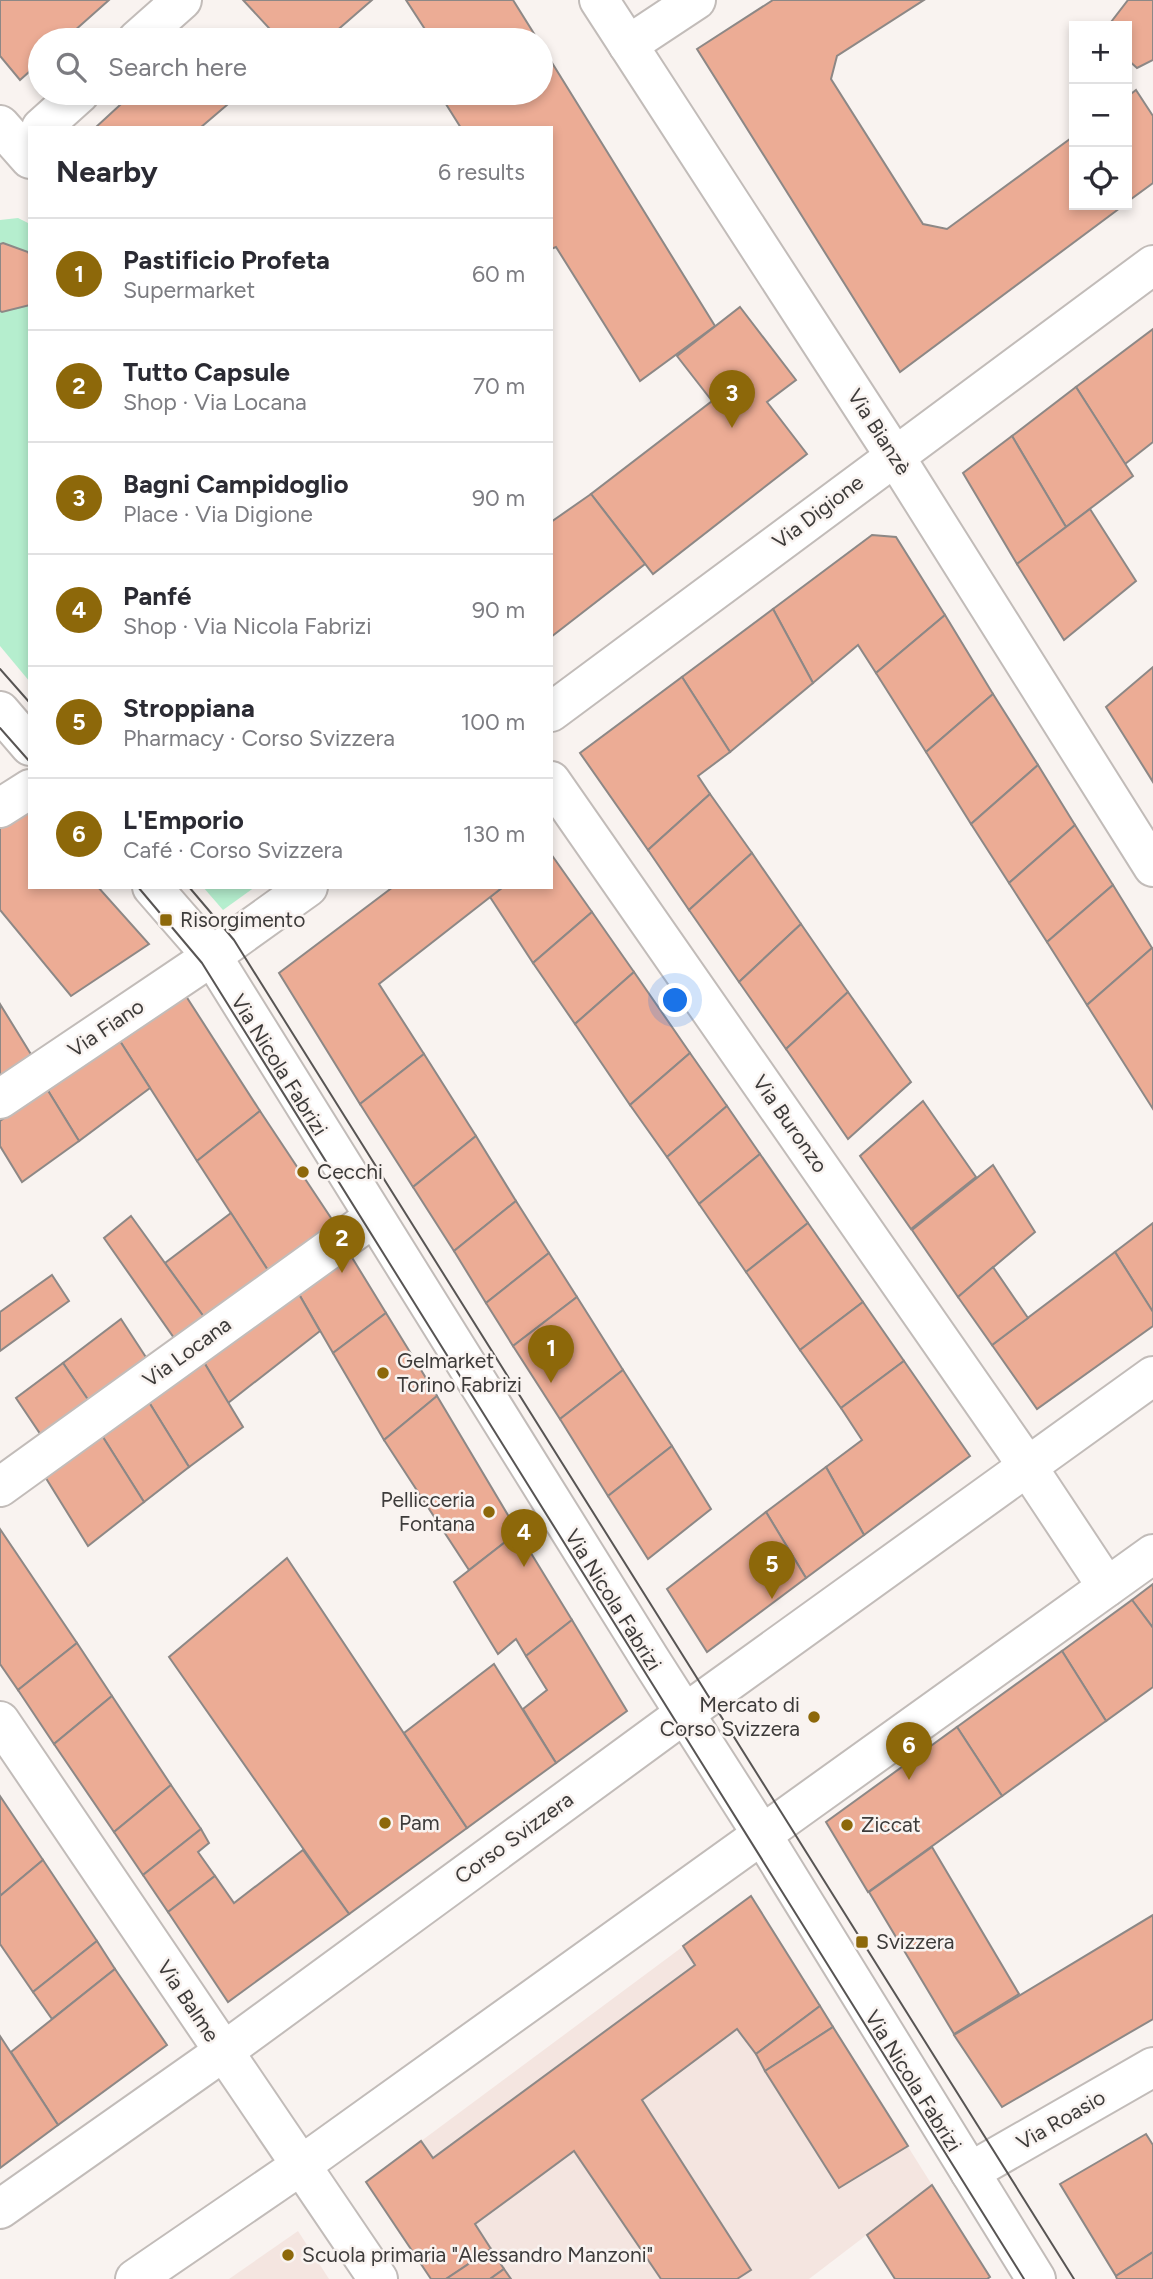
<!DOCTYPE html>
<html lang="en">
<head>
<meta charset="utf-8">
<style>
	:root { --surface:#fff; --page:#f7f7f7; --text:#2b2b33; --muted:#7c7c81; --line:#e1e1e2; --accent:#8d680a }
	body { margin:0; font-family:Figtree,sans-serif; background:var(--page); color:var(--text) }
	.controls { position:absolute; right:21px; top:21px; display:grid; overflow:hidden; border-radius:0px; box-shadow:0 4px 10px #0003 }
	.controls button { width:63px; height:63px; display:grid; place-items:center; padding:0; border:0; border-bottom:2px solid var(--line); background:var(--surface); color:var(--text); font:35px sans-serif }
	.you { position:absolute; left:676px; top:1001px; width:24px; height:24px; margin:-18px; border:5px solid #fff; border-radius:50%; background:#1a73e8; box-shadow:0 0 0 10px #1a73e833 }
	.badge { display:grid; place-items:center; width:46px; height:46px; border-radius:50%; background:var(--accent); color:#fff; font-size:23px; font-weight:700 }
	.pin { position:absolute; translate:-50% -58px; filter:drop-shadow(0 2px 4px #0008) }
	.pin::after { content:''; position:absolute; top:37px; width:24px; height:21px; background:inherit; clip-path:polygon(0 0,100% 0,50% 100%) }
	.list { margin:0; padding:0; list-style:none }
	h2 { display:flex; justify-content:space-between; align-items:center; height:91px; margin:0; padding:0 28px; font-size:30px }
	h2 small { font-size:23px; font-weight:400; color:var(--muted) }
	.list li { display:grid; grid-template-columns:46px 1fr auto; gap:21px; align-items:center; box-sizing:border-box; height:112px; padding:0 28px; border-top:2px solid var(--line) }
	.list b { display:block; font-size:26px; white-space:nowrap }
	.list p { margin:0; font-size:23px; white-space:nowrap; color:var(--muted) }
	.list em { font-size:23px; font-style:normal; color:var(--muted) }
	.icon { flex:none; width:38px; height:38px; fill:none; stroke:currentColor; stroke-width:2; stroke-linecap:round; stroke-linejoin:round }
	.map { position:relative; flex:none; width:1153px; height:2279px; overflow:hidden }
	.search { position:absolute; background:var(--surface); box-shadow:0 4px 10px #0003; left:28px; top:28px; width:525px; height:77px; display:flex; align-items:center; gap:18px; box-sizing:border-box; padding:0 24px; border-radius:38px; color:var(--muted); font-size:26px }
	.panel { position:absolute; background:var(--surface); box-shadow:0 4px 10px #0003; left:28px; top:126px; width:525px; height:763px; border-radius:0px }
	.map>svg:first-child { display:block }
	.built { fill:#f4e5e0 }
	.green { fill:#b5eece }
	.building { fill:#ecac95; stroke:#8d8886; stroke-width:2 }
	.lines { fill:none; stroke-linecap:round; stroke-linejoin:round }
	.street-casing { stroke:#c2bcb9; stroke-width:42 }
	.secondary-casing { stroke:#c2bcb9; stroke-width:42 }
	.street { stroke:#fff; stroke-width:38 }
	.secondary { stroke:#fff; stroke-width:38 }
	.tram { stroke:#585554; stroke-width:2 }
	.poi-dot { fill:#8d680a; stroke:#f9f3f0; stroke-width:2.5 }
	.labels { text-anchor:middle; stroke-width:5; stroke-linejoin:round; paint-order:stroke }
	.street-label { font-size:21px; fill:#3d3b3a; stroke:#f9f3f0 }
	.poi-label { font-size:21px; fill:#3d3b3a; stroke:#f9f3f0; text-anchor:start }
</style>
</head>
<body>
<div class="map">
<svg width="1153" height="2279" viewBox="0 0 1153 2279">
	<rect width="100%" height="100%" fill="#f9f3f0"/>
	<g class="built">
		<polygon points="751,1896 932,2185 809,2279 431,2279 366,2182"/>
		<polygon points="298,2231 329,2279 229,2279"/>
	</g>
	<g class="green">
		<polygon points="18,218 30,224 30,682 0,646 0,220"/>
		<polygon points="203,887 255,887 223,910"/>
	</g>
	<g class="building">
		<polygon points="0,0 109,0 64,40 40,40 40,62 20,80 0,56"/>
		<polygon points="243,0 372,0 326,40 280,40"/>
		<polygon points="406,0 513,0 538,40 432,40"/>
		<polygon points="773,0 924,0 837,56 831,79 923,224 947,229 1074,136 1074,205 1124,205 900,372 697,49"/>
		<polygon points="1128,0 1153,0 1153,60 1137,68 1127,59 1127,26 1108,26"/>
		<polygon points="202,30 212,40 191,40"/>
		<polygon points="541,45 715,326 640,381 556,247 551,249 551,128 461,128 439,93 541,93"/>
		<polygon points="1136,90 1153,116 1153,183 1127,202 1127,97"/>
		<polygon points="133,93 241,93 200,128 95,128"/>
		<polygon points="3,243 28,252 30,256 30,305 2,312 0,311 0,244"/>
		<polygon points="740,307 796,380 767,402 807,454 653,574 591,494 712,401 677,356"/>
		<polygon points="1153,329 1153,442 1125,464 1076,387"/>
		<polygon points="1076,387 1133,476 1066,527 1012,436"/>
		<polygon points="1012,436 1066,527 1017,564 963,473"/>
		<polygon points="591,494 645,564 551,637 551,522"/>
		<polygon points="1090,509 1136,581 1064,640 1017,564"/>
		<polygon points="872,535 896,537 945,615 876,673 858,645 813,683 773,609"/>
		<polygon points="773,609 813,683 730,752 682,677"/>
		<polygon points="945,615 993,694 926,752 876,673"/>
		<polygon points="1153,667 1153,782 1106,707"/>
		<polygon points="682,677 730,752 698,776 710,794 648,850 580,753"/>
		<polygon points="993,694 1038,765 971,824 926,752"/>
		<polygon points="1038,765 1075,825 1009,883 971,824"/>
		<polygon points="710,794 752,853 689,910 648,850"/>
		<polygon points="24,806 30,812 30,887 98,887 149,944 71,996 0,910 0,822"/>
		<polygon points="1075,825 1113,885 1047,942 1009,883"/>
		<polygon points="752,853 801,924 739,982 689,910"/>
		<polygon points="551,854 592,912 533,963 490,897 503,887 551,887"/>
		<polygon points="1113,885 1152,948 1087,1005 1047,942"/>
		<polygon points="393,887 503,887 379,984 424,1054 360,1104 279,973"/>
		<polygon points="592,912 634,972 575,1024 533,963"/>
		<polygon points="801,924 848,992 786,1049 739,982"/>
		<polygon points="1152,948 1153,949 1153,1109 1087,1005"/>
		<polygon points="634,972 690,1053 630,1105 575,1024"/>
		<polygon points="848,992 911,1082 848,1139 786,1049"/>
		<polygon points="184,993 260,1111 197,1161 118,1038"/>
		<polygon points="0,1004 32,1056 0,1078"/>
		<polygon points="118,1038 150,1088 79,1141 47,1089"/>
		<polygon points="690,1053 727,1106 667,1157 630,1105"/>
		<polygon points="424,1054 476,1136 413,1187 360,1104"/>
		<polygon points="47,1089 79,1141 22,1182 0,1146 0,1121"/>
		<polygon points="923,1101 976,1177 911,1229 860,1156"/>
		<polygon points="727,1106 760,1154 699,1204 667,1157"/>
		<polygon points="260,1111 339,1230 273,1278 197,1161"/>
		<polygon points="476,1136 516,1201 454,1251 413,1187"/>
		<polygon points="760,1154 808,1223 746,1272 699,1204"/>
		<polygon points="993,1165 1035,1232 958,1297 912,1230"/>
		<polygon points="516,1201 549,1253 486,1303 454,1251"/>
		<polygon points="231,1213 273,1278 209,1324 165,1263"/>
		<polygon points="131,1216 209,1324 179,1345 104,1238"/>
		<polygon points="808,1223 863,1302 800,1350 746,1272"/>
		<polygon points="1153,1223 1153,1312 1115,1252"/>
		<polygon points="348,1251 386,1313 333,1353 296,1289"/>
		<polygon points="1115,1252 1153,1312 1153,1326 1037,1409 992,1345"/>
		<polygon points="549,1253 577,1297 513,1346 486,1303"/>
		<polygon points="993,1267 1028,1318 992,1345 958,1297"/>
		<polygon points="52,1275 69,1301 0,1351 0,1312"/>
		<polygon points="296,1289 320,1331 228,1403 202,1359"/>
		<polygon points="577,1297 623,1370 560,1419 513,1346"/>
		<polygon points="863,1302 904,1361 841,1408 800,1350"/>
		<polygon points="386,1313 437,1396 384,1440 333,1353"/>
		<polygon points="121,1319 151,1365 93,1407 63,1363"/>
		<polygon points="202,1359 243,1427 189,1467 147,1399"/>
		<polygon points="904,1361 970,1456 864,1535 826,1467 862,1440 841,1408"/>
		<polygon points="63,1363 93,1407 45,1441 16,1398"/>
		<polygon points="623,1370 672,1446 608,1496 560,1419"/>
		<polygon points="437,1396 518,1532 469,1570 384,1440"/>
		<polygon points="147,1399 189,1467 144,1502 101,1434"/>
		<polygon points="101,1434 144,1502 88,1546 44,1475"/>
		<polygon points="672,1446 711,1509 648,1559 608,1496"/>
		<polygon points="826,1467 864,1535 806,1578 766,1512"/>
		<polygon points="766,1512 806,1578 707,1652 667,1589"/>
		<polygon points="0,1529 77,1643 18,1690 0,1664"/>
		<polygon points="518,1532 572,1620 526,1656 516,1639 498,1654 454,1582"/>
		<polygon points="287,1558 467,1828 349,1914 169,1657"/>
		<polygon points="1153,1584 1153,1628 1132,1600"/>
		<polygon points="1132,1600 1153,1628 1153,1687 1106,1721 1062,1651"/>
		<polygon points="572,1620 627,1711 556,1763 523,1709 547,1690 526,1656"/>
		<polygon points="77,1643 112,1696 54,1744 18,1690"/>
		<polygon points="1062,1651 1106,1721 1002,1796 957,1727"/>
		<polygon points="494,1664 556,1763 467,1828 404,1733"/>
		<polygon points="112,1696 171,1785 114,1832 54,1744"/>
		<polygon points="957,1727 1002,1796 868,1892 826,1822"/>
		<polygon points="171,1785 201,1829 143,1875 114,1832"/>
		<polygon points="0,1796 43,1860 0,1896"/>
		<polygon points="201,1829 209,1843 198,1852 215,1876 168,1912 143,1875"/>
		<polygon points="932,1847 1019,1994 954,2034 869,1892"/>
		<polygon points="303,1850 349,1914 228,2002 168,1912 215,1876 234,1903"/>
		<polygon points="43,1860 97,1941 33,1992 0,1944 0,1896"/>
		<polygon points="751,1896 820,2006 756,2054 737,2029 642,2100 751,2270 737,2279 661,2279 574,2151 475,2224 491,2249 446,2279 431,2279 366,2182 421,2141 433,2158 695,1965 683,1946"/>
		<polygon points="1153,1915 1153,2019 1002,2107 954,2035"/>
		<polygon points="97,1941 115,1969 52,2019 33,1992"/>
		<polygon points="115,1969 167,2045 58,2125 11,2052"/>
		<polygon points="820,2006 833,2027 765,2071 756,2054"/>
		<polygon points="833,2027 908,2146 839,2188 765,2071"/>
		<polygon points="0,2036 58,2125 0,2168"/>
		<polygon points="1146,2134 1153,2145 1153,2252 1116,2276 1060,2184"/>
		<polygon points="932,2185 990,2277 987,2279 895,2279 867,2235"/>
		<polygon points="491,2249 504,2269 490,2279 446,2279"/>
		<polygon points="1153,2252 1153,2279 1117,2279 1116,2276"/>
		<polygon points="504,2269 511,2279 490,2279"/>
	</g>
	<g class="lines">
		<g class="street-casing">
			<g id="street">
				<polyline points="599,0 894,455 1153,867"/>
				<polyline points="137,40 182,0"/>
				<polyline points="628,45 696,0"/>
				<polyline points="0,125 30,159"/>
				<polyline points="41,128 80,93"/>
				<polyline points="0,711 30,746"/>
				<polyline points="551,712 1153,265"/>
				<polyline points="551,781 1015,1448 1107,1587"/>
				<polyline points="0,808 30,789"/>
				<polyline points="152,887 212,956 650,1659 761,1833 1036,2279"/>
				<polyline points="0,1099 202,963 308,887"/>
				<polyline points="0,1487 374,1217"/>
				<polyline points="0,1721 378,2279"/>
				<polyline points="970,2172 1153,2067"/>
			</g>
		</g>
		<g class="secondary-casing">
			<g id="secondary">
				<polyline points="0,2209 223,2052 684,1714 1153,1376"/>
				<polyline points="135,2279 300,2166 1153,1554"/>
			</g>
		</g>
		<use href="#street" class="street"/>
		<use href="#secondary" class="secondary"/>
		<g class="tram">
			<polyline points="0,669 30,703"/>
			<polyline points="0,728 30,762"/>
			<polyline points="138,887 202,963 1024,2279"/>
			<polyline points="189,887 234,940 1074,2279"/>
		</g>
	</g>
	<g class="poi-dot">
		<rect x="159" y="913" width="14" height="14" rx="3.5"/>
		<circle cx="303" cy="1172" r="7"/>
		<circle cx="383" cy="1373" r="7"/>
		<circle cx="489" cy="1512" r="7"/>
		<circle cx="814" cy="1717" r="7"/>
		<circle cx="385" cy="1823" r="7"/>
		<circle cx="847" cy="1825" r="7"/>
		<rect x="855" y="1935" width="14" height="14" rx="3.5"/>
		<circle cx="288" cy="2255" r="7"/>
	</g>
	<g class="labels">
		<g class="street-label">
			<text transform="translate(879 432) rotate(57)" y="7">Via Bianzè</text>
			<text transform="translate(818 512) rotate(-37)" y="7">Via Digione</text>
			<text transform="translate(106 1028) rotate(-34)" y="7">Via Fiano</text>
			<text transform="translate(279 1065) rotate(58)" y="7">Via Nicola Fabrizi</text>
			<text transform="translate(790 1124) rotate(55)" y="7">Via Buronzo</text>
			<text transform="translate(187 1352) rotate(-36)" y="7">Via Locana</text>
			<text transform="translate(613 1600) rotate(58)" y="7">Via Nicola Fabrizi</text>
			<text transform="translate(514 1838) rotate(-36)" y="7">Corso Svizzera</text>
			<text transform="translate(188 2001) rotate(56)" y="7">Via Balme</text>
			<text transform="translate(913 2081) rotate(58)" y="7">Via Nicola Fabrizi</text>
			<text transform="translate(1061 2120) rotate(-30)" y="7">Via Roasio</text>
		</g>
		<g class="poi-label">
			<text x="180" y="927">Risorgimento</text>
			<text x="317" y="1179">Cecchi</text>
			<text x="397" y="1368">Gelmarket<tspan x="397" dy="24">Torino Fabrizi</tspan></text>
			<text x="475" y="1507" text-anchor="end">Pellicceria<tspan x="475" dy="24">Fontana</tspan></text>
			<text x="800" y="1712" text-anchor="end">Mercato di<tspan x="800" dy="24">Corso Svizzera</tspan></text>
			<text x="399" y="1830">Pam</text>
			<text x="861" y="1832">Ziccat</text>
			<text x="876" y="1949">Svizzera</text>
			<text x="302" y="2262">Scuola primaria "Alessandro Manzoni"</text>
		</g>
	</g>
</svg>
<div class="controls">
<button>+</button>
<button>−</button>
<button><svg class="icon" aria-label="locate" viewBox="0 0 24 24"><circle cx="12" cy="12" r="6"/><path d="M12 2v4M12 18v4M2 12h4M18 12h4"/></svg></button>
</div>
<div class="you"></div>
<div class="pin badge" style="left:551px;top:1383px">1</div>
<div class="pin badge" style="left:342px;top:1273px">2</div>
<div class="pin badge" style="left:732px;top:428px">3</div>
<div class="pin badge" style="left:524px;top:1567px">4</div>
<div class="pin badge" style="left:772px;top:1599px">5</div>
<div class="pin badge" style="left:909px;top:1780px">6</div>
<div class="search"><svg class="icon" aria-label="search" viewBox="0 0 24 24"><circle cx="10" cy="10" r="6"/><path d="M15 15l6 6"/></svg>Search here</div>
<section class="panel">
<h2>Nearby<small>6 results</small></h2>
<ul class="list">
<li><span class="badge">1</span><div><b>Pastificio Profeta</b><p>Supermarket</p></div><em>60 m</em></li>
<li><span class="badge">2</span><div><b>Tutto Capsule</b><p>Shop · Via Locana</p></div><em>70 m</em></li>
<li><span class="badge">3</span><div><b>Bagni Campidoglio</b><p>Place · Via Digione</p></div><em>90 m</em></li>
<li><span class="badge">4</span><div><b>Panfé</b><p>Shop · Via Nicola Fabrizi</p></div><em>90 m</em></li>
<li><span class="badge">5</span><div><b>Stroppiana</b><p>Pharmacy · Corso Svizzera</p></div><em>100 m</em></li>
<li><span class="badge">6</span><div><b>L'Emporio</b><p>Café · Corso Svizzera</p></div><em>130 m</em></li>
</ul>
</section>
</div>
</body>
</html>
